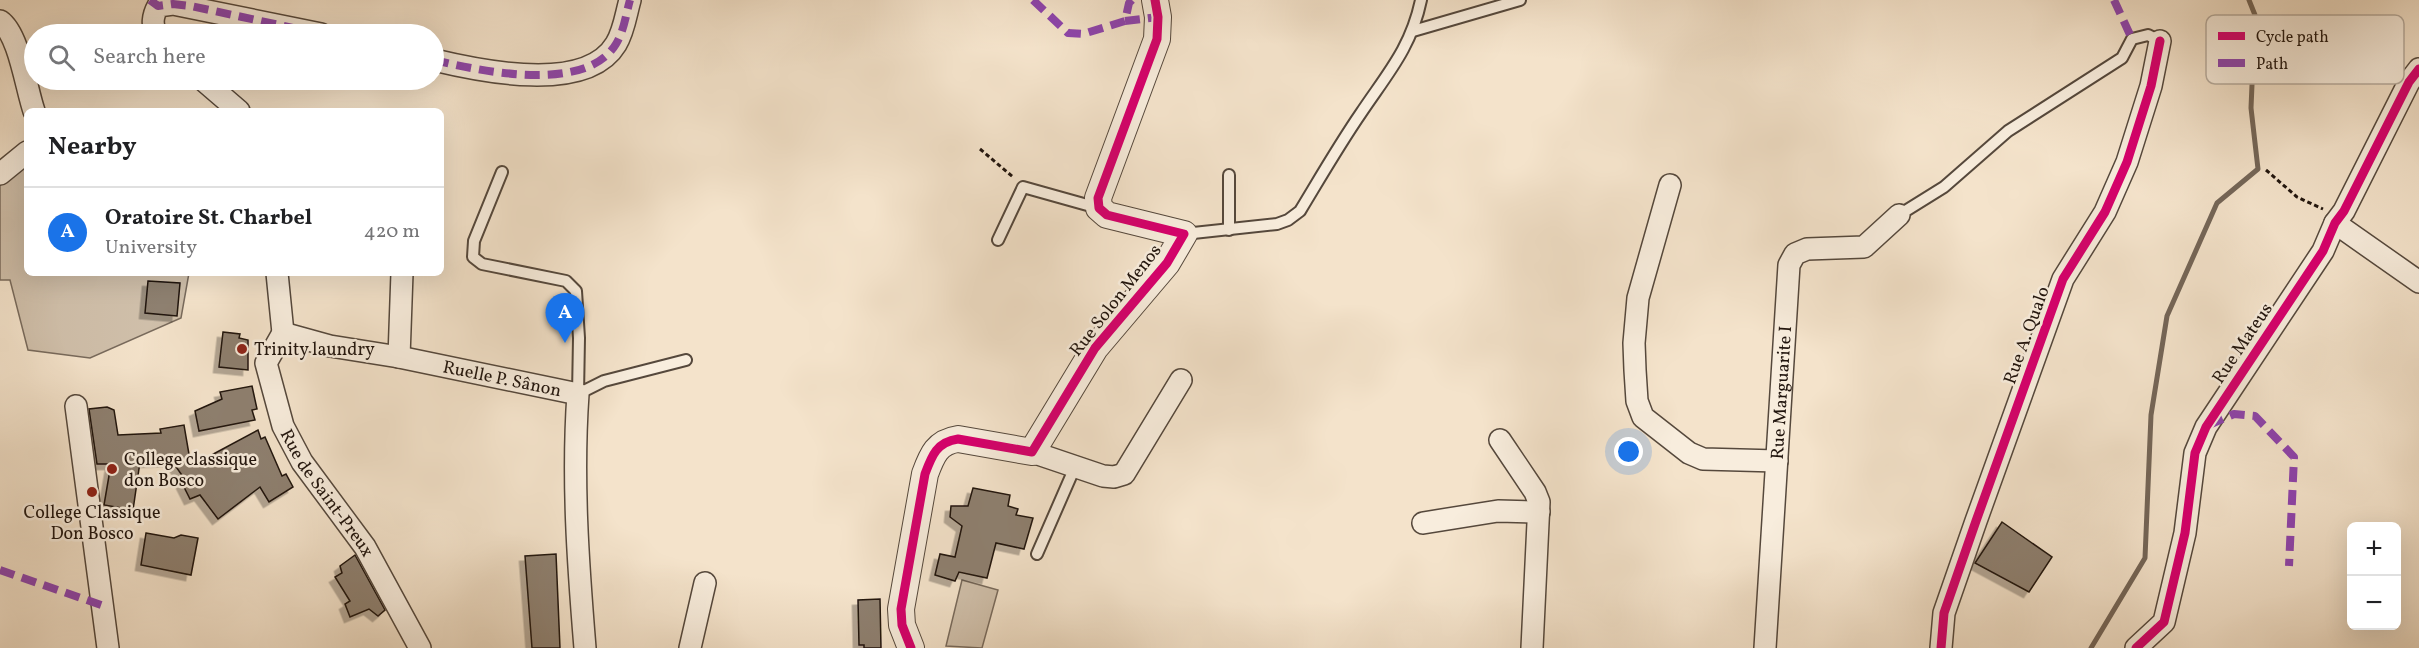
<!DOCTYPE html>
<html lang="en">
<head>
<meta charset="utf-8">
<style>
	:root { --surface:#fff; --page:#f6f6f6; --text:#202124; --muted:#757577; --line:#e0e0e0; --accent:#1a73e8 }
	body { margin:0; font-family:Vollkorn,serif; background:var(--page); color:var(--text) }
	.controls { position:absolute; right:18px; bottom:18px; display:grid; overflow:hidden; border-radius:9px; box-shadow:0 6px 24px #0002 }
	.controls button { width:54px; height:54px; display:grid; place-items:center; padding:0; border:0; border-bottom:2px solid var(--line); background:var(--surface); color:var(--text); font:30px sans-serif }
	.you { position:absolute; left:1629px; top:452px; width:21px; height:21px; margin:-15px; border:4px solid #fff; border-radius:50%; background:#1a73e8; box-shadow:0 0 0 9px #1a73e833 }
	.badge { display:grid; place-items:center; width:39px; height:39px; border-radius:50%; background:var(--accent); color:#fff; font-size:20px; font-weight:700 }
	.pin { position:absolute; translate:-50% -50px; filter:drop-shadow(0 2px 3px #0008) }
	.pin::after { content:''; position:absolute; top:32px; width:21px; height:18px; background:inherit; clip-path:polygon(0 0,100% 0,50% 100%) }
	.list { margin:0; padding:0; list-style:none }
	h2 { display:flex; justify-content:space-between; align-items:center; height:78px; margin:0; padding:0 24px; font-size:26px }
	h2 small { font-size:20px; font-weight:400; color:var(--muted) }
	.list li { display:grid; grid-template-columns:39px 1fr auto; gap:18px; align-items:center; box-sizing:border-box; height:90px; padding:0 24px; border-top:2px solid var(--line) }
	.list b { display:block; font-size:22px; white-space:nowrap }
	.list p { margin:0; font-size:20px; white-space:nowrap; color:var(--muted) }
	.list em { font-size:20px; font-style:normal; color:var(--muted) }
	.icon { flex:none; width:33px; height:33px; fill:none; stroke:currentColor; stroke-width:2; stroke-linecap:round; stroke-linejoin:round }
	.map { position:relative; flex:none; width:2419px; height:648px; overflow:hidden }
	.search { position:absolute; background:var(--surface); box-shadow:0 6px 24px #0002; left:24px; top:24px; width:420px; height:66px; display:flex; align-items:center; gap:15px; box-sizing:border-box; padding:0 21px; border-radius:33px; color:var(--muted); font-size:22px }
	.panel { position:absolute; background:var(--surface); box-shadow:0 6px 24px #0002; left:24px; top:108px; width:420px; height:168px; border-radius:9px }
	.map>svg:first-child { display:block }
	.green { fill:#d0c0ab; stroke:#786a5c; stroke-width:1.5 }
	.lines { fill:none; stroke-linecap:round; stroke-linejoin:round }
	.stream { stroke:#746658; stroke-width:5 }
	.building { fill:#8e8070; stroke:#20140d; stroke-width:1.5; filter:url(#shadow) }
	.service-casing { stroke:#55483c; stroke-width:14 }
	.minor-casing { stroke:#55483c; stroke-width:24 }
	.tertiary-casing { stroke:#55483c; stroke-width:28 }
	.path { stroke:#20140d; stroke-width:3; stroke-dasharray:4.5 3; stroke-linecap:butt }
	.service { stroke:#f8eddd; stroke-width:10 }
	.minor { stroke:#f8eddd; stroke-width:21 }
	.tertiary { stroke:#f8eddd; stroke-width:26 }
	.quiet { stroke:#8e44ad; stroke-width:8; stroke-dasharray:15 8; stroke-linecap:butt }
	.cycleway-casing { stroke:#f8eddd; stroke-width:13 }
	.cycleway { stroke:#d6006c; stroke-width:9 }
	.poi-dot { fill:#8f2418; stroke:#f8eddd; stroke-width:2 }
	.labels { text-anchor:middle; stroke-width:5; stroke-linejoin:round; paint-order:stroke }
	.street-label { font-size:18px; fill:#20140d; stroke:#f8eddd }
	.poi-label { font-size:18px; fill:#20140d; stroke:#f8eddd; text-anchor:start }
	.key { fill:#f8eddd; stroke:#b7ac9f; stroke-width:1.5 }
	.key-label { font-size:16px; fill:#20140d }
</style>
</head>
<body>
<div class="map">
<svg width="2419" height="648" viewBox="0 0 2419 648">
	<defs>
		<filter id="shadow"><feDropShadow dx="-5.5" dy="5.5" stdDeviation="0" flood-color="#0004"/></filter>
	</defs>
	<rect width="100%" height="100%" fill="#f4e3cb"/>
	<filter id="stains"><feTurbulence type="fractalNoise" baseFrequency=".00333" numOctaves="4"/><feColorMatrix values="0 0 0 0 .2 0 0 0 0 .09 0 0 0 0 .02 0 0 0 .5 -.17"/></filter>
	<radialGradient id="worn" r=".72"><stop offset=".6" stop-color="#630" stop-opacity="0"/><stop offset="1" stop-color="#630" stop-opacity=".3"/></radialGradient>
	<g class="green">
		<polygon points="27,163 27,273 189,273 181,318 90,358 28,350 10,280 0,280 0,183"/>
		<polygon points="962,580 998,590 982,648 946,646"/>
	</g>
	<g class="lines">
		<polyline class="stream" points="2091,648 2145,558 2151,415 2167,316 2217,203 2258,169 2251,108 2255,15 2249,0"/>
	</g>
	<g class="building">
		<polygon points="148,281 180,283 177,316 145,313"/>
		<polygon points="223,332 240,334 239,338 248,340 248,370 219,367"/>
		<polygon points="252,386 257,409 252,410 255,420 199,431 195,411 222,399 220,392"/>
		<polygon points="107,407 114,410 118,435 161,433 160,429 184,425 191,466 258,430 261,439 265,437 282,476 286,474 293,487 269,502 260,487 218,519 200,495 190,499 182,483 186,481 172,461 140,462 133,510 104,505 111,464 97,464 89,409"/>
		<polygon points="973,488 1010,495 1008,506 1018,509 1016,515 1033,518 1024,549 996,543 987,578 959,572 955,581 935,575 940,554 955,557 962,526 950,517 951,506 968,506"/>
		<polygon points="2002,522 2052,557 2029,592 1975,563"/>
		<polygon points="146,533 174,538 181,535 198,538 191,575 141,565"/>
		<polygon points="556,554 560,648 532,648 525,556"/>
		<polygon points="355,555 385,610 378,616 369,609 350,617 345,604 350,601 335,577 342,573 340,566"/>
		<polygon points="880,599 881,648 864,648 864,645 859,645 858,600"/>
	</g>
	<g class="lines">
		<g class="service-casing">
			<g id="service">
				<polyline points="1413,31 1520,0"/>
				<polyline points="502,172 474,241 473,257 482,264 566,281 576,291 579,338 578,394 604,381 686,360"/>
				<polyline points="1229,175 1229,230"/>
				<polyline points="1899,215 1944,187 2008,131 2122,58 2132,39 2148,35 2160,41"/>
				<path d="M1184 234 1277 224 1288 220 1300 211C1320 178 1339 145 1361 113 1387 74 1411 48 1421 0"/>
				<polyline points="998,240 1023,187 1098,208"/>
				<polyline points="1037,554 1075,467"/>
			</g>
		</g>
		<g class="minor-casing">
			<g id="minor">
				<path d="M0 21C19 34 26 88 34 111"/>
				<path d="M157 34C151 26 153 15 158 6L173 4 321 34"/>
				<path d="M434 60C480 71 586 94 616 44 624 31 626 14 630 0"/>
				<polyline points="203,80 239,111"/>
				<polyline points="0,174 27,152"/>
				<polyline points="1670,185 1638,298 1634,343 1635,370 1637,401 1643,417 1689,453 1703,459 1777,461"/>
				<polyline points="2335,223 2419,282"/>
				<polyline points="277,273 283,333"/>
				<path id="s1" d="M283 333 330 346 399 357 578 394C572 479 578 563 585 648"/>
				<path id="s2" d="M283 333 266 363 283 426 302 462 365 547 420 648"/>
				<polyline points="399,357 402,273"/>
				<polyline points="76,406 108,648"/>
				<polyline points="1500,440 1535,492 1539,502 1532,648"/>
				<polyline points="1032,452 1103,476 1114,477 1124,474 1181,380"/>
				<polyline points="1423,523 1498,511 1539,512"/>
				<polyline points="690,648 705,583"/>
				<path id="s3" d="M1765 648 1789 265 1795 254 1807 249 1864 247 1899 215"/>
				<polyline points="1941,648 1944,613 1976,521 2063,279 2105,212 2127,162 2151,86 2160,41"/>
				<polyline points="2136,648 2164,622 2185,533 2195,453 2206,427 2323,251 2335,223 2344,211 2409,82 2419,69"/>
			</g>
		</g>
		<g class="tertiary-casing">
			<path id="tertiary" d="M911 648 902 625 901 609 925 474C932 455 937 442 958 439L1032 452 1095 348 1167 263 1184 234 1107 215 1099 208 1098 198 1157 39 1158 17 1155 0"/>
		</g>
		<g class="path">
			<polyline points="980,149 1013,177"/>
			<polyline points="2266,170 2297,197 2323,209"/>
		</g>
		<use href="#service" class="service"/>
		<use href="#minor" class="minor"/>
		<use href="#tertiary" class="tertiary"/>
		<g class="quiet">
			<polyline points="150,0 158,6 173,4 191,6 321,34"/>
			<polyline points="1033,0 1068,33 1083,34 1125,21 1129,3 1132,0"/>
			<polyline points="2114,0 2132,39"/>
			<polyline points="1125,21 1158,17"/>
			<path d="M434 60C480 71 586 94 616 44 624 31 626 14 630 0"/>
			<polyline points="2209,425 2234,414 2255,416 2294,457 2289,566"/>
			<polyline points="0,570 104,606"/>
		</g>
		<g class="cycleway-casing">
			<g id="cycleway">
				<path d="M911 648 902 625 901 609 925 474C932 455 937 442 958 439L1032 452 1095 348 1167 263 1184 234 1107 215 1099 208 1098 198 1157 39 1158 17 1155 0"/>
				<polyline points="1941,648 1944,613 1976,521 2063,279 2105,212 2127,162 2151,86 2160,41"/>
				<polyline points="2136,648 2164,622 2185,533 2195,453 2206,427 2323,251 2335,223 2344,211 2409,82 2419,69"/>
			</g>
		</g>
		<use href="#cycleway" class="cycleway"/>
	</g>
	<g class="poi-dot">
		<circle cx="242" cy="349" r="6"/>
		<circle cx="112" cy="469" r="6"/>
		<circle cx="92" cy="492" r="6"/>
	</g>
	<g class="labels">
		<g class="street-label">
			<text transform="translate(1115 300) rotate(-52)" y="6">Rue Solon Menos</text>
			<text transform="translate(2026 335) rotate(-70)" y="6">Rue A. Qualo</text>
			<text transform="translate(2242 343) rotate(-56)" y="6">Rue Mateus</text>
			<text dy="6" stroke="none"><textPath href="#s1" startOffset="224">Ruelle P. Sânon</textPath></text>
			<text dy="6" stroke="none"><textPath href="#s3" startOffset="256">Rue Marguarite I</textPath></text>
			<text dy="6" stroke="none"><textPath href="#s2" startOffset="180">Rue de Saint-Preux</textPath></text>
		</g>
		<g class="poi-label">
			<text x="254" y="355">Trinity laundry</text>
			<text x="124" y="465">College classique<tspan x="124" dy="21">don Bosco</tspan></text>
			<text x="92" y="518" text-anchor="middle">College Classique<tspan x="92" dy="21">Don Bosco</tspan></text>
		</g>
	</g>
	<rect x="2206" y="15" width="198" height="69" rx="9" class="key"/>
	<rect x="2218" y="32" width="27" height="8" fill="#d6006c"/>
	<rect x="2218" y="59" width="27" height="8" fill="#8e44ad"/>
	<g class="key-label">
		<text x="2256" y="42">Cycle path</text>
		<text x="2256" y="69">Path</text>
	</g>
	<rect width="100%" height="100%" filter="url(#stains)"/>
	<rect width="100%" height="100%" fill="url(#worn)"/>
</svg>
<div class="controls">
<button>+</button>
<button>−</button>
</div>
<div class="you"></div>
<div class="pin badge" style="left:565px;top:343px">A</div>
<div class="search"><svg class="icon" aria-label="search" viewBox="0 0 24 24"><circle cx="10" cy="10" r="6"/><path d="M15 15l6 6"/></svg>Search here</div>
<section class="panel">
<h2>Nearby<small></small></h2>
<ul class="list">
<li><span class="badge">A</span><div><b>Oratoire St. Charbel</b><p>University</p></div><em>420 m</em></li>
</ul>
</section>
</div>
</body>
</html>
